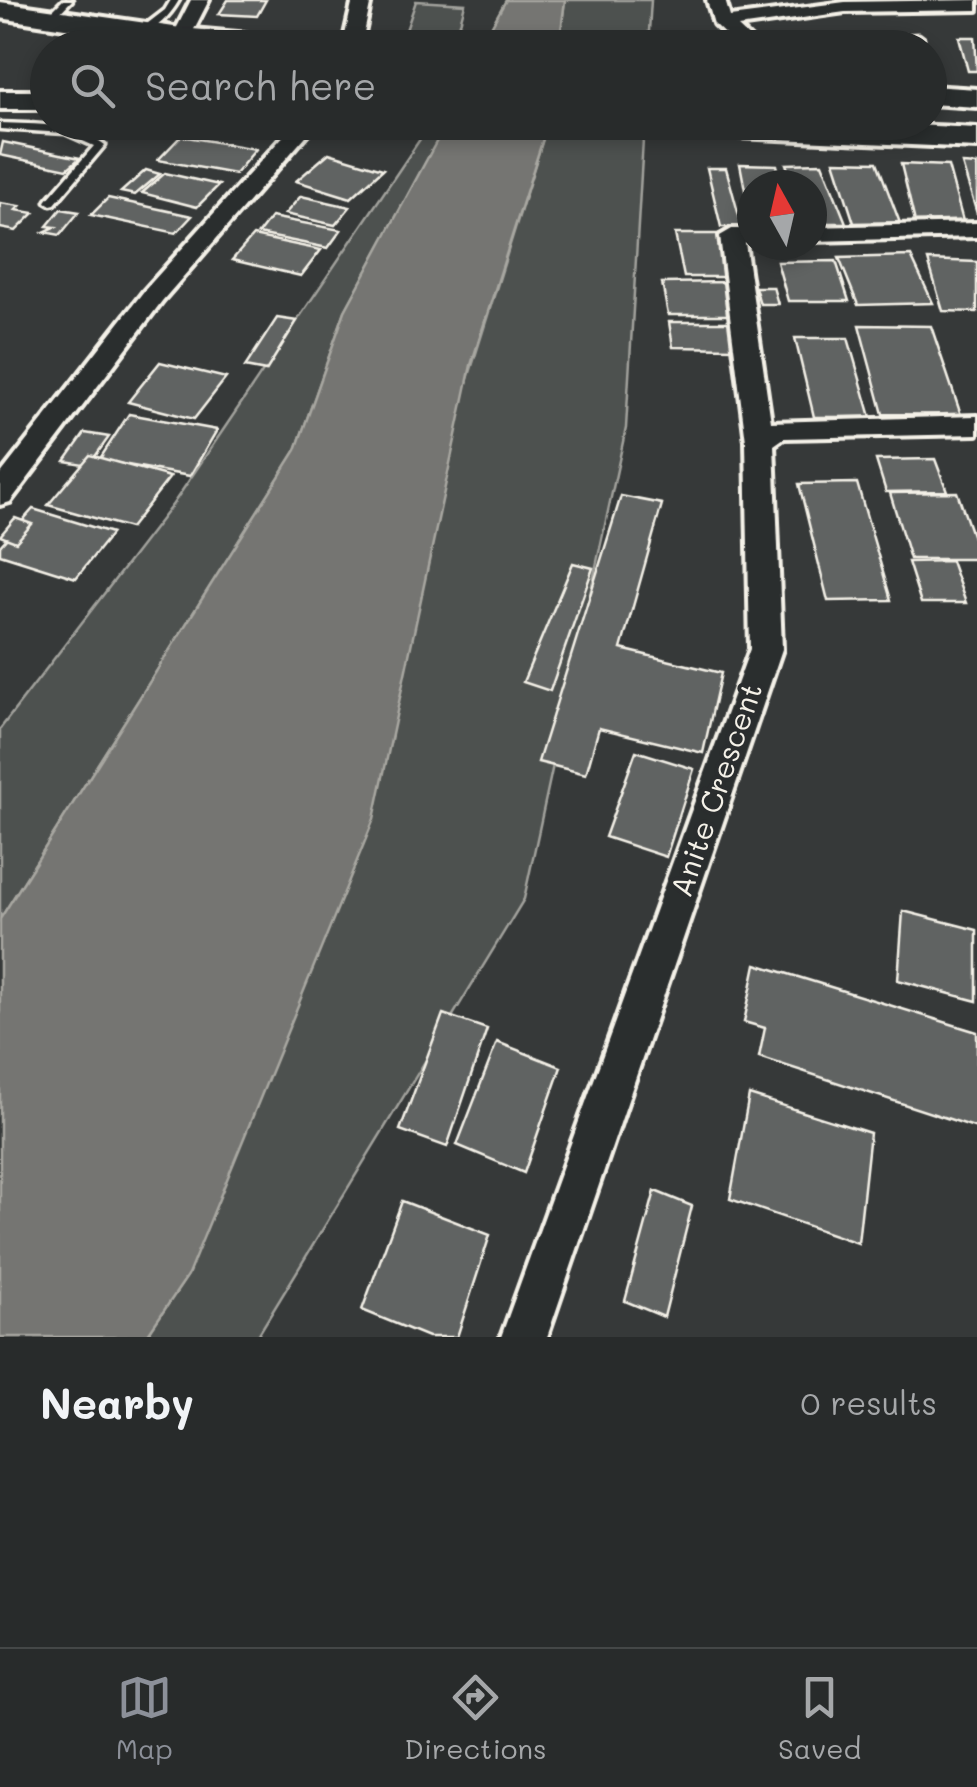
<!DOCTYPE html>
<html lang="en">
<head>
<meta charset="utf-8">
<style>
	:root { --surface:#282b2b; --page:#303333; --text:#f1f3f6; --muted:#a5a7a9; --line:#444747; --accent:#8c9099 }
	body { margin:0; font-family:Mali,sans-serif; background:var(--page); color:var(--text) }
	.compass { position:absolute; left:737px; top:170px; width:90px; height:90px; border-radius:50%; background:var(--surface); box-shadow:0 5px 15px #0003; rotate:352deg }
	.list { margin:0; padding:0; list-style:none }
	h2 { display:flex; justify-content:space-between; align-items:center; height:130px; margin:0; padding:0 40px; font-size:42px }
	h2 small { font-size:32px; font-weight:400; color:var(--muted) }
	.icon { flex:none; width:55px; height:55px; fill:none; stroke:currentColor; stroke-width:2; stroke-linecap:round; stroke-linejoin:round }
	.map { position:relative; flex:none; width:977px; height:1337px; overflow:hidden }
	.search { position:absolute; background:var(--surface); box-shadow:0 5px 15px #0003; left:30px; right:30px; top:30px; height:110px; display:flex; align-items:center; gap:25px; box-sizing:border-box; padding:0 35px; border-radius:55px; color:var(--muted); font-size:38px }
	.sheet { height:310px; background:var(--surface) }
	nav { display:flex; justify-content:space-around; align-items:center; box-sizing:border-box; height:140px; border-top:2px solid var(--line); background:var(--surface); font-size:28px; color:var(--muted) }
	nav a { display:grid; justify-items:center; gap:5px }
	nav .on { color:var(--accent) }
	.map>svg:first-child { display:block }
	.green { fill:#4e514f; stroke:#a1a19c; stroke-width:2.5 }
	.water { fill:#757572; stroke:#a8a7a1; stroke-width:2.5 }
	.building { fill:#616362; stroke:#f4f1e8; stroke-width:2.5 }
	.lines { fill:none; stroke-linecap:round; stroke-linejoin:round }
	.lane-casing { stroke:#f4f1e8; stroke-width:7 }
	.street-casing { stroke:#f4f1e8; stroke-width:8 }
	.primary-casing { stroke:#f4f1e8; stroke-width:8 }
	.lane { fill:#2a2d2e; fill-rule:evenodd }
	.street { fill:#2a2d2e; fill-rule:evenodd }
	.primary { fill:#2a2d2e; fill-rule:evenodd }
	.labels { text-anchor:middle; stroke-width:8; stroke-linejoin:round; paint-order:stroke }
	.street-label { font-size:30px; fill:#f4f1e8; stroke:#2a2d2e }
</style>
</head>
<body>
<div class="map">
<svg width="977" height="1337" viewBox="0 0 977 1337">
	<rect width="100%" height="100%" fill="#363939"/>
	<filter id="ink" filterUnits="userSpaceOnUse"><feTurbulence type="fractalNoise" baseFrequency=".01" numOctaves="2"/><feDisplacementMap in="SourceGraphic" scale="20" xChannelSelector="R" yChannelSelector="G"/><feConvolveMatrix kernelMatrix="1 2 1 2 8 2 1 2 1" color-interpolation-filters="sRGB"/></filter>
	<g filter="url(#ink)">
		<g class="green">
			<polygon points="565,0 651,0 648,47 559,48"/>
			<polygon points="416,1 465,4 455,42 403,39"/>
			<polygon points="431,123 447,123 345,311 296,450 0,919 0,729 173,504"/>
			<polygon points="548,123 644,123 626,428 524,899 257,1337 146,1337 188,1275"/>
		</g>
		<g class="water">
			<polygon points="506,0 565,0 559,47 480,47"/>
			<polygon points="447,122 548,123 471,365 374,819 188,1275 146,1337 0,1337 0,919 296,450 345,311"/>
		</g>
		<g class="building">
			<polygon points="228,0 266,0 257,16 219,14"/>
			<polygon points="959,37 975,37 977,71 968,71"/>
			<polygon points="181,136 256,149 235,174 158,160"/>
			<polygon points="3,142 80,158 67,169 0,155"/>
			<polygon points="329,153 383,169 351,198 296,181"/>
			<polygon points="834,161 877,162 900,223 854,223"/>
			<polygon points="822,163 846,223 812,223 812,185 794,185 786,164"/>
			<polygon points="740,164 777,165 782,185 752,185 752,226"/>
			<polygon points="901,164 948,166 964,225 915,222"/>
			<polygon points="962,164 977,165 977,214"/>
			<polygon points="707,168 726,168 742,227 721,227"/>
			<polygon points="146,170 160,174 135,195 121,192"/>
			<polygon points="165,173 219,185 197,207 142,193"/>
			<polygon points="301,196 350,207 335,225 285,214"/>
			<polygon points="108,198 192,216 176,233 91,215"/>
			<polygon points="0,203 20,206 16,210 34,213 16,231 0,228"/>
			<polygon points="61,209 79,212 60,235 44,232 55,227 47,226"/>
			<polygon points="271,217 341,230 328,248 258,234"/>
			<polygon points="675,234 719,234 729,277 684,277"/>
			<polygon points="253,236 321,250 301,276 232,260"/>
			<polygon points="911,256 933,303 858,305 839,258"/>
			<polygon points="928,260 977,262 977,312 943,311"/>
			<polygon points="836,261 849,301 788,301 777,262"/>
			<polygon points="729,282 737,315 668,315 662,283"/>
			<polygon points="755,287 773,287 778,304 760,304"/>
			<polygon points="277,318 297,321 266,371 245,367"/>
			<polygon points="669,322 729,322 734,348 673,347"/>
			<polygon points="859,325 931,326 961,415 883,414"/>
			<polygon points="795,338 848,338 871,417 814,417"/>
			<polygon points="160,362 226,378 194,419 128,402"/>
			<polygon points="129,414 217,430 190,476 99,460"/>
			<polygon points="85,433 109,437 89,465 65,461"/>
			<polygon points="90,455 170,477 130,528 48,505"/>
			<polygon points="935,459 947,491 886,492 876,460"/>
			<polygon points="857,483 891,600 828,601 799,484"/>
			<polygon points="957,492 977,549 977,559 910,559 890,493"/>
			<polygon points="621,496 662,504 621,649 721,673 703,753 599,728 586,774 538,762"/>
			<polygon points="33,509 112,533 76,578 0,554 0,546"/>
			<polygon points="15,518 32,524 16,542 0,536"/>
			<polygon points="951,561 966,603 921,603 908,562"/>
			<polygon points="573,563 593,568 550,691 523,682"/>
			<polygon points="636,751 694,769 666,857 605,837"/>
			<polygon points="903,911 977,930 977,1001 898,980"/>
			<polygon points="756,964 977,1032 977,1128 759,1057 765,1028 744,1022"/>
			<polygon points="443,1014 487,1029 447,1147 400,1130"/>
			<polygon points="497,1042 561,1067 524,1173 457,1145"/>
			<polygon points="749,1095 870,1133 858,1243 730,1199"/>
			<polygon points="655,1191 692,1206 664,1317 625,1301"/>
			<polygon points="402,1201 490,1235 457,1337 428,1337 362,1310"/>
		</g>
		<g class="lines">
			<g class="lane-casing">
				<g id="lane">
					<polygon points="63,0 72,0 52,21 46,21 46,17"/>
					<path d="M171 0H179C171 14 156 32 139 34V30L165 10Z"/>
					<polygon points="919,35 923,38 922,40 775,48 747,46 751,43"/>
					<path d="M0 123C36 125 76 122 105 145L55 204 51 205 46 202 47 200 94 146 65 133 0 129Z"/>
				</g>
			</g>
			<g class="street-casing">
				<g id="street">
					<polygon points="191,0 209,0 188,41 174,41 172,37"/>
					<polygon points="353,0 371,0 361,48 342,48"/>
					<polygon points="707,0 725,0 730,17 845,2 977,0 977,10 845,12 738,27 760,48 739,48 714,24"/>
					<polygon points="296,122 318,122 162,301 10,502 0,505 0,475 144,291"/>
					<polygon points="977,223 977,237 812,241 812,227"/>
					<polygon points="732,229 752,229 752,243 745,243 771,422 977,416 977,434 784,438 774,445 782,649 547,1337 501,1337 750,649 746,441 720,236"/>
				</g>
			</g>
			<g class="primary-casing">
				<g id="primary">
					<polygon points="0,2 181,28 305,39 319,48 181,46 0,18"/>
					<polygon points="930,86 977,89 977,107 930,104"/>
					<rect x="0" y="91" width="48" height="18"/>
					<polygon points="612,122 849,122 977,128 977,148 628,132 617,129"/>
				</g>
			</g>
			<use href="#lane" class="lane"/>
			<use href="#street" class="street"/>
			<use href="#primary" class="primary"/>
		</g>
	</g>
	<g class="labels">
		<g class="street-label">
			<text transform="translate(717 790) rotate(-71)" y="10">Anite Crescent</text>
		</g>
	</g>
</svg>
<svg class="compass" viewBox="-18 -18 36 36"><path d="M0-13l5 13h-10z" fill="#e53935"/><path d="M0 13l5-13h-10z" fill="#a5a7a9"/></svg>
<div class="search"><svg class="icon" aria-label="search" viewBox="0 0 24 24"><circle cx="10" cy="10" r="6"/><path d="M15 15l6 6"/></svg>Search here</div>
</div>
<section class="sheet">
<h2>Nearby<small>0 results</small></h2>
<ul class="list">
</ul>
</section>
<nav>
<a class="on"><svg class="icon" aria-label="map" viewBox="0 0 24 24"><path d="M3 6l6-2 6 2 6-2v14l-6 2-6-2-6 2zM9 4v14M15 6v14"/></svg>Map</a>
<a><svg class="icon" aria-label="directions" viewBox="0 0 24 24"><path d="M12 3l9 9-9 9-9-9zM9 14v-3h6M13 9l2 2-2 2"/></svg>Directions</a>
<a><svg class="icon" aria-label="saved" viewBox="0 0 24 24"><path d="M7 4h10v16l-5-4-5 4z"/></svg>Saved</a>
</nav>
</body>
</html>
